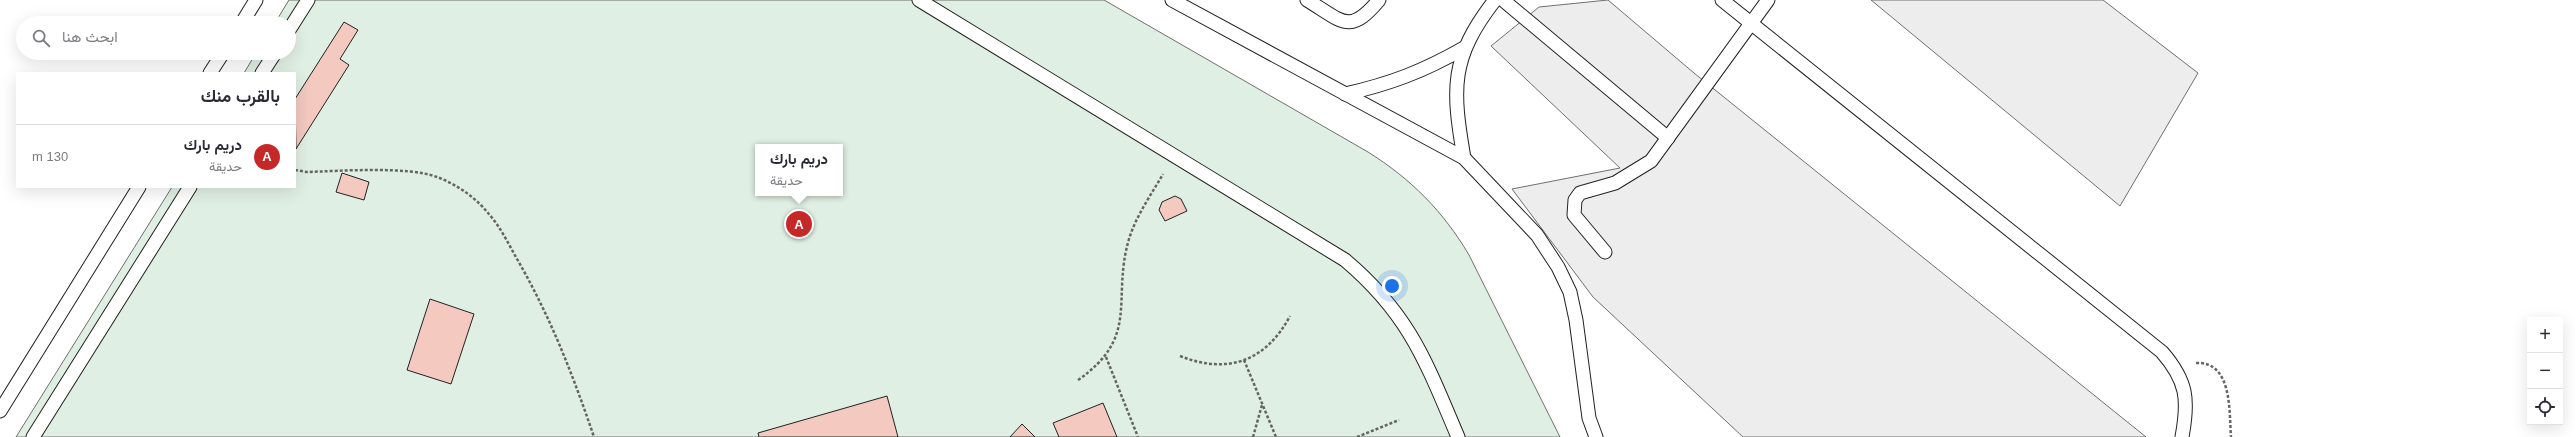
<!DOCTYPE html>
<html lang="ar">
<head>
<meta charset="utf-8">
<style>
	:root { --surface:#fff; --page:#f2f2f3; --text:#2b2b33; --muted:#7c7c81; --line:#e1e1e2; --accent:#c62828 }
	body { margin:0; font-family:Arial,Vazirmatn,sans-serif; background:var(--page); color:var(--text); direction:rtl }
	.controls { position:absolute; right:12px; bottom:12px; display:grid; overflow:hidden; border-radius:0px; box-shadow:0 4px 16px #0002 }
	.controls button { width:36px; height:36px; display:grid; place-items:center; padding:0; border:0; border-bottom:1px solid var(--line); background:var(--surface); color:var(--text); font:20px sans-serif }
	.you { position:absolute; left:1392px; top:286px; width:14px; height:14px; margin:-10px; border:3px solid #fff; border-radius:50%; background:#1a73e8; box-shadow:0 0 0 6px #1a73e833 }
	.badge { display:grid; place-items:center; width:26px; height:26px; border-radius:50%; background:var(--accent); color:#fff; font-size:13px; font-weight:700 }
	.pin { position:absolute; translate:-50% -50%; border:2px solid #fff; box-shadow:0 1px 4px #0006 }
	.popup { position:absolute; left:755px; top:144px; width:88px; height:52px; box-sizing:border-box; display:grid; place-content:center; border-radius:0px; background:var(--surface); filter:drop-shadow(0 1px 3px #0005); font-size:13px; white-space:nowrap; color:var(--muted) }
	.popup b { font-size:15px; color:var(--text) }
	.popup::after { content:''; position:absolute; left:50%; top:100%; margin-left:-8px; border:8px solid transparent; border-top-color:var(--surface) }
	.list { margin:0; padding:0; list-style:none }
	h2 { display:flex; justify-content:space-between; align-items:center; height:52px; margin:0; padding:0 16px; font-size:17px }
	h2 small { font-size:13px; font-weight:400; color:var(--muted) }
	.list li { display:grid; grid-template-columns:26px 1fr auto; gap:12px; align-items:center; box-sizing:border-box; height:64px; padding:0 16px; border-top:1px solid var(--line) }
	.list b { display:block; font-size:15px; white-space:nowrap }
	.list p { margin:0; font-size:13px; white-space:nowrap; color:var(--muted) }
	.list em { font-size:13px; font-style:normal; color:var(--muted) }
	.icon { flex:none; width:22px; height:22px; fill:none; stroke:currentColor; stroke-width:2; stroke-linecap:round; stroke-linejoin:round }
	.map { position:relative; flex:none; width:2575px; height:437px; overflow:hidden; direction:ltr }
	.search { position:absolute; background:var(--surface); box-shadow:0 4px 16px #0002; left:16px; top:16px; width:280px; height:44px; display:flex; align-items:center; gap:10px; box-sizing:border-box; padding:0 14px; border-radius:22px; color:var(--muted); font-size:15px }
	.panel { position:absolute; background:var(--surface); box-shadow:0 4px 16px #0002; left:16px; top:72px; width:280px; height:116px; border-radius:0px; direction:rtl }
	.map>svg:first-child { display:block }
	.green { fill:#e0efe3; stroke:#6f6f6f; fill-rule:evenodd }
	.parking { fill:#ededed; stroke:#6f6f6f }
	.building { fill:#f3c9c0; stroke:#222 }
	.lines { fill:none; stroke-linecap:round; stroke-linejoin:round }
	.lane-casing { stroke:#222; stroke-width:15 }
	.path { stroke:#646464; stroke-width:2.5; stroke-dasharray:3 2; stroke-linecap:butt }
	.lane { stroke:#fff; stroke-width:13 }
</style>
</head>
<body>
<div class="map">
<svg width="2575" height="437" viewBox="0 0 2575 437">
	<rect width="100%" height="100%" fill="#fff"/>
	<path class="green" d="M289 0H1104L1368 152C1411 179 1443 211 1469 255L1560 437H16L172 187H295V73H244L256 53H289V23H275ZM758 147H840V193H758Z"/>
	<g class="parking">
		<polygon points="1608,0 1694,73 2146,437 1743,437 1593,297 1512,189 1620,168 1491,46 1539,7"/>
		<polygon points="1871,0 2103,0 2198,73 2120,206"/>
	</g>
	<g class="building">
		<polygon points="344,22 358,30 340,59 349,65 296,149 295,99"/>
		<polygon points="342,173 369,182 364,200 336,192"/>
		<polygon points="1175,196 1181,199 1187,211 1165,221 1159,210 1162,202"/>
		<polygon points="430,299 474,314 451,384 407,370"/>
		<polygon points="887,396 898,437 759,437 758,433"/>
		<polygon points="1103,403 1117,437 1059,437 1053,423"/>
		<polygon points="1022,424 1035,437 1010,437"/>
	</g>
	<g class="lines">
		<g class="lane-casing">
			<g id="lane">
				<path d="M919 0 1345 260C1410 315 1426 362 1458 437"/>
				<polyline points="1172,0 1464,158 1537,235 1558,267 1570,292 1576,320 1589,418 1596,437"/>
				<path d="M1307 0C1342 21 1349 36 1379 0"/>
				<polyline points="1503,0 1668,138"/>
				<path d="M1722 0 2162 352C2187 381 2189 399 2182 437"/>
				<polyline points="242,23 256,0"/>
				<polyline points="289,30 308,0"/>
				<polyline points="210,73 223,53"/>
				<polyline points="262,73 275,53"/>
				<path d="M1345 94C1390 84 1424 71 1464 48"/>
				<path d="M1464 158C1452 88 1450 58 1495 0"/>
				<polyline points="1605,252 1574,215 1575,200 1580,193 1615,183 1651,161 1768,0"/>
				<polyline points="0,411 139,187"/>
				<polyline points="33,437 190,187"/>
			</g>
		</g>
		<g class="path">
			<path d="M295 170 307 172C339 171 408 166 437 177 456 184 475 197 488 213 500 226 508 243 517 259 550 316 573 375 594 437"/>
			<path d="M1180 356C1228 375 1266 361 1290 316"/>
			<polyline points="1106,357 1138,437"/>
			<polyline points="1244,360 1276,437"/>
			<path d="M2196 363C2233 361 2229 413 2231 437"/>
			<path d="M1078 380C1141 336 1111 300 1129 239 1136 216 1151 195 1163 174"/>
			<polyline points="1253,437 1262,405"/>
			<polyline points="1357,437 1399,420"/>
		</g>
		<use href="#lane" class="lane"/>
	</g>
</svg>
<div class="controls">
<button>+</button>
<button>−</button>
<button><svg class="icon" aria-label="locate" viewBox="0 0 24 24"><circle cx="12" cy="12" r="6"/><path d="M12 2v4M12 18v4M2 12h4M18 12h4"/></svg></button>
</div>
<div class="you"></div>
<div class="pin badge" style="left:799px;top:224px">A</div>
<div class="popup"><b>دريم بارك</b>حديقة</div>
<div class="search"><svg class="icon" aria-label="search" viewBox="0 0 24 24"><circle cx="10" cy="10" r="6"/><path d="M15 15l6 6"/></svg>ابحث هنا</div>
<section class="panel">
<h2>بالقرب منك<small></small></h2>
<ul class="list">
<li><span class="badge">A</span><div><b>دريم بارك</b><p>حديقة</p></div><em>130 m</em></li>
</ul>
</section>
</div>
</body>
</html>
